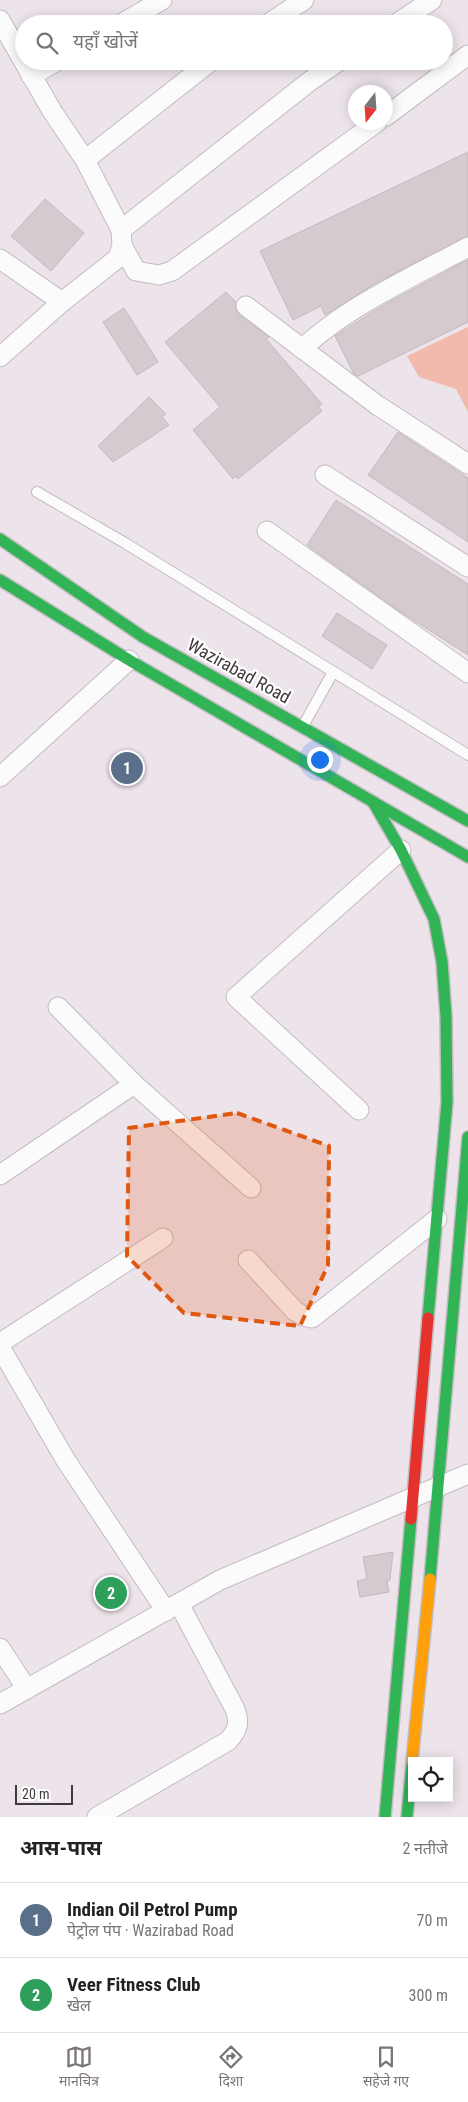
<!DOCTYPE html>
<html lang="hi">
<head>
<meta charset="utf-8">
<style>
	:root { --surface:#fff; --page:#f6f6f6; --text:#222; --muted:#767676; --line:#e0e0e0; --accent:#7d757a }
	body { margin:0; font-family:"Roboto Condensed","Noto Sans Devanagari",sans-serif; background:var(--page); color:var(--text) }
	.controls { position:absolute; right:15px; bottom:15px; display:grid; overflow:hidden; border-radius:0px; box-shadow:0 2px 12px #0003 }
	.controls button { width:45px; height:45px; display:grid; place-items:center; padding:0; border:0; border-bottom:1px solid var(--line); background:var(--surface); color:var(--text); font:25px sans-serif }
	.compass { position:absolute; left:348px; top:85px; width:45px; height:45px; border-radius:50%; background:var(--surface); box-shadow:0 2px 12px #0003; rotate:197deg }
	.scale { position:absolute; left:15px; bottom:12px; width:58px; box-sizing:border-box; padding-left:5px; border:2px solid #413a3e; border-top:0; font-size:14px; line-height:18px; white-space:nowrap; color:#413a3e; -webkit-text-stroke:4px #fff; paint-order:stroke }
	.you { position:absolute; left:319px; top:759px; width:18px; height:18px; margin:-12px; border:4px solid #fff; border-radius:50%; background:#1a73e8; box-shadow:0 0 0 8px #1a73e833 }
	.badge { display:grid; place-items:center; width:32px; height:32px; border-radius:50%; background:var(--accent); color:#fff; font-size:16px; font-weight:700 }
	.pin { position:absolute; translate:-50% -50%; border:2px solid #fff; box-shadow:0 1px 5px #0006 }
	.list { margin:0; padding:0; list-style:none }
	h2 { display:flex; justify-content:space-between; align-items:center; height:65px; margin:0; padding:0 20px; font-size:21px }
	h2 small { font-size:16px; font-weight:400; color:var(--muted) }
	.list li { display:grid; grid-template-columns:32px 1fr auto; gap:15px; align-items:center; box-sizing:border-box; height:75px; padding:0 20px; border-top:1px solid var(--line) }
	.list b { display:block; font-size:19px; white-space:nowrap }
	.list p { margin:0; font-size:16px; white-space:nowrap; color:var(--muted) }
	.list em { font-size:16px; font-style:normal; color:var(--muted) }
	.icon { flex:none; width:28px; height:28px; fill:none; stroke:currentColor; stroke-width:2; stroke-linecap:round; stroke-linejoin:round }
	.map { position:relative; flex:none; width:468px; height:1817px; overflow:hidden }
	.search { position:absolute; background:var(--surface); box-shadow:0 2px 12px #0003; left:15px; right:15px; top:15px; height:55px; display:flex; align-items:center; gap:12px; box-sizing:border-box; padding:0 18px; border-radius:28px; color:var(--muted); font-size:19px }
	.sheet { height:215px; background:var(--surface) }
	nav { display:flex; justify-content:space-around; align-items:center; box-sizing:border-box; height:70px; border-top:1px solid var(--line); background:var(--surface); font-size:14px; color:var(--muted) }
	nav a { display:grid; justify-items:center; gap:2px }
	nav .on { color:var(--accent) }
	.map>svg:first-child { display:block }
	.green { fill:#f1baac }
	.building { fill:#d4cacf; stroke:#c2babd }
	.lines { fill:none; stroke-linecap:round; stroke-linejoin:round }
	.lane-casing { stroke:#c3bcc1; stroke-width:12 }
	.street-casing { stroke:#c3bcc1; stroke-width:21 }
	.fast-casing { stroke:#c3bcc1; stroke-width:14 }
	.slow-casing { stroke:#c3bcc1; stroke-width:14 }
	.jam-casing { stroke:#c3bcc1; stroke-width:14 }
	.lane { stroke:#fcfbfc; stroke-width:10 }
	.street { stroke:#fcfbfc; stroke-width:19 }
	.fast { stroke:#30b455; stroke-width:11 }
	.slow { stroke:#ff9f0a; stroke-width:11 }
	.jam { stroke:#e5322d; stroke-width:11 }
	.marked { fill:#e0570e; fill-opacity:0.2; stroke:#e0570e; stroke-width:4; stroke-dasharray:10 6; stroke-linejoin:round }
	.labels { text-anchor:middle; stroke-width:4.5; stroke-linejoin:round; paint-order:stroke }
	.street-label { font-size:18px; fill:#413a3e; stroke:#fff }
</style>
</head>
<body>
<div class="map">
<svg width="468" height="1817" viewBox="0 0 468 1817">
	<rect width="100%" height="100%" fill="#ede3ea"/>
	<polygon class="green" points="468,327 468,412 456,389 419,377 407,356"/>
	<g class="building">
		<polygon points="468,152 468,236 376,283 325,315 321,306 293,320 260,251"/>
		<polygon points="45,199 84,233 51,271 11,236"/>
		<polygon points="468,260 468,322 358,376 354,374 335,336 387,303"/>
		<polygon points="226,292 236,302 236,310 239,315 269,337 266,339 322,404 318,406 322,411 238,479 236,476 233,479 193,430 220,407 165,342"/>
		<polygon points="124,308 158,362 137,375 103,322"/>
		<polygon points="149,397 166,414 162,417 169,425 113,462 98,446"/>
		<polygon points="398,432 468,478 468,542 368,475"/>
		<polygon points="336,500 468,584 468,655 399,611 307,545"/>
		<polygon points="337,613 387,645 372,669 322,636"/>
		<polygon points="393,1552 390,1580 387,1581 389,1592 360,1597 357,1581 367,1579 363,1557"/>
	</g>
	<g class="lines">
		<g class="lane-casing">
			<g id="lane">
				<polyline points="37,492 125,543 468,755"/>
				<polyline points="303,726 333,672"/>
			</g>
		</g>
		<g class="street-casing">
			<g id="street">
				<polyline points="0,20 52,111 85,160 121,230 122,245 118,258 62,302 0,357"/>
				<polyline points="121,24 162,0"/>
				<polyline points="268,24 304,0"/>
				<polyline points="396,24 432,0"/>
				<polyline points="31,76 57,61"/>
				<polyline points="386,116 468,55"/>
				<polyline points="85,160 211,61"/>
				<polyline points="121,230 310,81 339,61"/>
				<polyline points="122,245 136,271 159,275 172,271 377,122"/>
				<polyline points="0,259 62,302"/>
				<polyline points="246,306 377,405 468,464"/>
				<path d="M302 349C346 307 414 276 468 247"/>
				<polyline points="325,475 468,567"/>
				<polyline points="267,531 468,673"/>
				<polyline points="0,777 129,660"/>
				<polyline points="58,1007 134,1084 251,1188"/>
				<polyline points="359,1110 236,997 401,850"/>
				<polyline points="0,1175 134,1084"/>
				<polyline points="248,1260 295,1311 303,1316 312,1318 437,1219"/>
				<polyline points="0,1343 163,1238"/>
				<polyline points="0,1347 65,1459 166,1611"/>
				<polyline points="0,1648 27,1689"/>
				<polyline points="0,1704 220,1580 468,1474"/>
				<path d="M97 1817 228 1741C238 1730 240 1723 235 1709L179 1604"/>
			</g>
		</g>
		<g class="fast-casing">
			<g id="fast">
				<polyline points="0,539 143,637 468,821"/>
				<polyline points="0,580 129,660 468,857"/>
				<polyline points="373,802 401,850 434,919 442,962 446,1016 447,1102 428,1318"/>
				<polyline points="430,1579 468,1137"/>
				<polyline points="385,1817 411,1519"/>
				<polyline points="407,1817 412,1764"/>
			</g>
		</g>
		<g class="slow-casing">
			<polyline id="slow" points="412,1761 430,1579"/>
		</g>
		<g class="jam-casing">
			<polyline id="jam" points="411,1519 428,1318"/>
		</g>
		<use href="#lane" class="lane"/>
		<use href="#street" class="street"/>
		<use href="#fast" class="fast"/>
		<use href="#slow" class="slow"/>
		<use href="#jam" class="jam"/>
	</g>
	<path class="marked" d="M237 1113 329 1146 328 1265 300 1326 184 1313 127 1256 129 1128Z"/>
	<g class="labels">
		<g class="street-label">
			<text transform="translate(239 671) rotate(29)" y="6">Wazirabad Road</text>
		</g>
	</g>
</svg>
<div class="controls">
<button><svg class="icon" aria-label="locate" viewBox="0 0 24 24"><circle cx="12" cy="12" r="6"/><path d="M12 2v4M12 18v4M2 12h4M18 12h4"/></svg></button>
</div>
<svg class="compass" viewBox="-18 -18 36 36"><path d="M0-13l5 13h-10z" fill="#e53935"/><path d="M0 13l5-13h-10z" fill="#767676"/></svg>
<div class="scale">20 m</div>
<div class="you"></div>
<div class="pin badge" style="left:127px;top:768px;background:#5c6f8a">1</div>
<div class="pin badge" style="left:111px;top:1593px;background:#2e9e5b">2</div>
<div class="search"><svg class="icon" aria-label="search" viewBox="0 0 24 24"><circle cx="10" cy="10" r="6"/><path d="M15 15l6 6"/></svg>यहाँ खोजें</div>
</div>
<section class="sheet">
<h2>आस-पास<small>2 नतीजे</small></h2>
<ul class="list">
<li><span class="badge" style="background:#5c6f8a">1</span><div><b>Indian Oil Petrol Pump</b><p>पेट्रोल पंप · Wazirabad Road</p></div><em>70 m</em></li>
<li><span class="badge" style="background:#2e9e5b">2</span><div><b>Veer Fitness Club</b><p>खेल</p></div><em>300 m</em></li>
</ul>
</section>
<nav>
<a class="on"><svg class="icon" aria-label="map" viewBox="0 0 24 24"><path d="M3 6l6-2 6 2 6-2v14l-6 2-6-2-6 2zM9 4v14M15 6v14"/></svg>मानचित्र</a>
<a><svg class="icon" aria-label="directions" viewBox="0 0 24 24"><path d="M12 3l9 9-9 9-9-9zM9 14v-3h6M13 9l2 2-2 2"/></svg>दिशा</a>
<a><svg class="icon" aria-label="saved" viewBox="0 0 24 24"><path d="M7 4h10v16l-5-4-5 4z"/></svg>सहेजे गए</a>
</nav>
</body>
</html>
